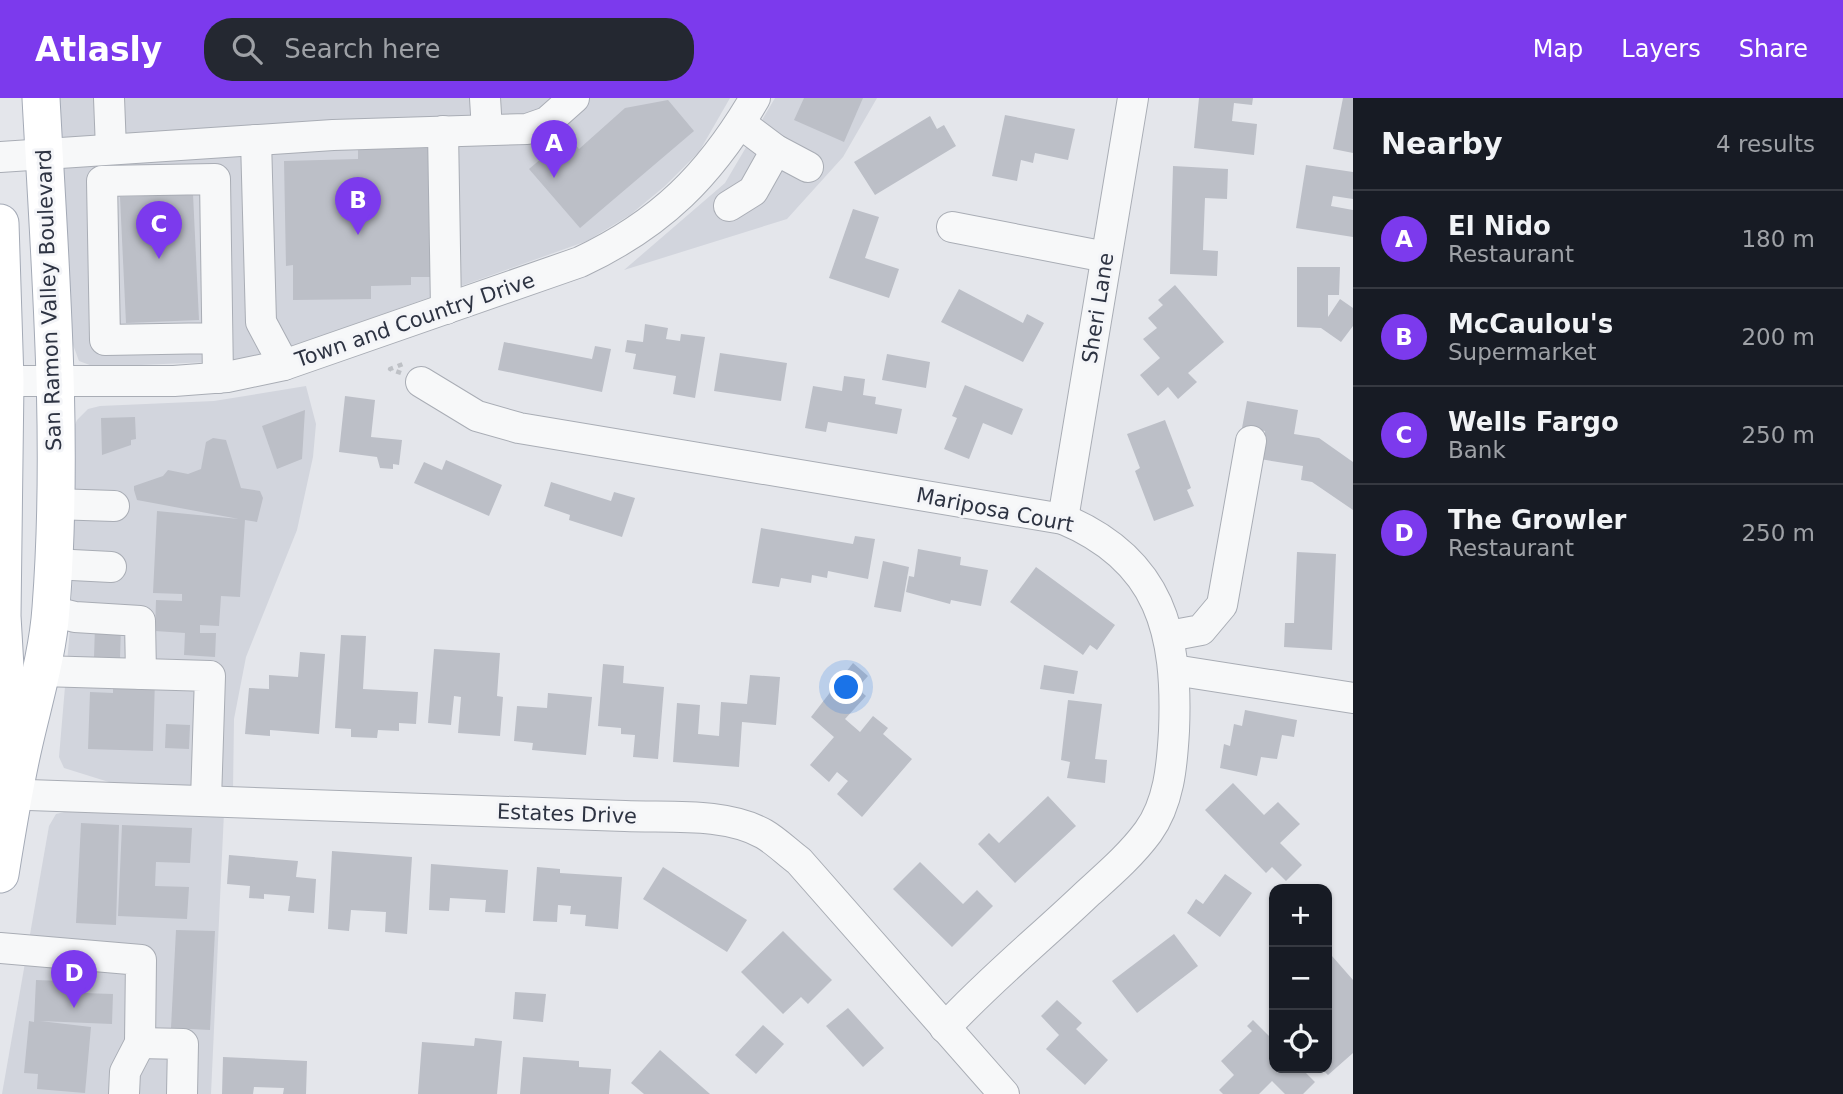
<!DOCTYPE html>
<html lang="en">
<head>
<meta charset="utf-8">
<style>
	:root { --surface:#171b24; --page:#242831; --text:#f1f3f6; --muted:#9ea1a6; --line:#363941; --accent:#7c3aed }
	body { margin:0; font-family:"DejaVu Sans",sans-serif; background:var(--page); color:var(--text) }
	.controls { position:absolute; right:21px; bottom:21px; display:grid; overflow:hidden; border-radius:14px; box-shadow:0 2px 5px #0004 }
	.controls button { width:63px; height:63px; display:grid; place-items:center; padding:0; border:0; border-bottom:2px solid var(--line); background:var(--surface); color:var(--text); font:35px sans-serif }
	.you { position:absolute; left:847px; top:590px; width:24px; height:24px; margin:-18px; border:5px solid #fff; border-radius:50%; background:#1a73e8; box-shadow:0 0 0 10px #1a73e833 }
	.badge { display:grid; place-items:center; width:46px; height:46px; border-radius:50%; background:var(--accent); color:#fff; font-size:23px; font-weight:700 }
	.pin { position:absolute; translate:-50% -58px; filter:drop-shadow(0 2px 4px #0008) }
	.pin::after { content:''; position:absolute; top:37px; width:24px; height:21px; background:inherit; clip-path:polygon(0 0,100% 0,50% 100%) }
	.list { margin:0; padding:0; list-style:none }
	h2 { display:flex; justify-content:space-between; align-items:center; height:91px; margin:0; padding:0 28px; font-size:30px }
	h2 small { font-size:23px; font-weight:400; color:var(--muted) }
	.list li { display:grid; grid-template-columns:46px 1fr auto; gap:21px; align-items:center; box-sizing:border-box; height:98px; padding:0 28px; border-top:2px solid var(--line) }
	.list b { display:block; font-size:26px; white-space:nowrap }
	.list p { margin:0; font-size:23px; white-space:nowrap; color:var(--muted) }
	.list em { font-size:23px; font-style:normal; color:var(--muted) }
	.icon { flex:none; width:38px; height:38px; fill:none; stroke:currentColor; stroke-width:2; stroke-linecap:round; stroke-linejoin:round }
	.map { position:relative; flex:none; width:1353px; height:996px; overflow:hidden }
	header { display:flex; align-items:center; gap:42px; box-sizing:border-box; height:98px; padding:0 35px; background:var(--accent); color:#fff }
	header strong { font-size:33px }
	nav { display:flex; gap:38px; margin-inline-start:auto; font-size:24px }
	.search { width:490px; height:63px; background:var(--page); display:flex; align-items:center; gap:18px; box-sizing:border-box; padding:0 24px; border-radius:28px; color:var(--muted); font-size:26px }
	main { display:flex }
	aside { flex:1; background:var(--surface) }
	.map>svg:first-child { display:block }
	.built { fill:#d2d5dd }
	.building { fill:#bcbfc7 }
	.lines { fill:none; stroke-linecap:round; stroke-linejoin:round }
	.minor-casing { stroke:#a9adb5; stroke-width:32 }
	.major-casing { stroke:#a4aab6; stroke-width:39 }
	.path { stroke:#bec1c6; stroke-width:4.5; stroke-dasharray:5 5; stroke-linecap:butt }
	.minor { stroke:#f7f8f9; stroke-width:30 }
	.major { stroke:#fff; stroke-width:37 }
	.labels { text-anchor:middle; stroke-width:6; stroke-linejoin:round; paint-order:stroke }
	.street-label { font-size:21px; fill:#2d3342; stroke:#f4f5f8 }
</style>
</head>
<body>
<header>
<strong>Atlasly</strong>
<div class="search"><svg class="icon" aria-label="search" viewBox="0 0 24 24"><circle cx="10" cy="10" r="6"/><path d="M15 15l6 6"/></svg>Search here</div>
<nav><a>Map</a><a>Layers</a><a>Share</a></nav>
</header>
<main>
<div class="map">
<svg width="1353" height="996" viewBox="0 0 1353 996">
	<rect width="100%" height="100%" fill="#e4e6eb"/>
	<g class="built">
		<polygon points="58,0 730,0 699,54 665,88 630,117 587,143 266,258 209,264 95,269 79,263 69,236"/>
		<polygon points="775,0 877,0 843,59 787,121 624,172 725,85"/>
		<polygon points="306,288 316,326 313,359 297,432 246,559 234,621 233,692 112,685 64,670 59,659 70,530 74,454 73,331 77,322 88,311 100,308 214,303"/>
		<polygon points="64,714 224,714 211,996 2,996 49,728 56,716"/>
	</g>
	<g class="building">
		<polygon points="804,0 863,0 844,44 794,22"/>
		<polygon points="1199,0 1253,0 1252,7 1234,5 1232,23 1257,26 1254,57 1194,50"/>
		<polygon points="1343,0 1353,0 1353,55 1333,51"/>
		<polygon points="668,2 694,33 580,130 529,71 568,38 579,51 625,10"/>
		<polygon points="1005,17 1075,31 1068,62 1035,55 1033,65 1021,62 1017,83 992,78"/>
		<polygon points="930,18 937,31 944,27 956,48 875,97 854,64"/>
		<polygon points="431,50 431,179 411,179 411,187 371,188 371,201 293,202 293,167 286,168 284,63 358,61 358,51"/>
		<polygon points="1306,67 1353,74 1353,101 1333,98 1331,108 1353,112 1353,139 1296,130"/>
		<polygon points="1173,68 1228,71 1227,101 1205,100 1203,152 1218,153 1217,178 1170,176"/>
		<polygon points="193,96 199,222 126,225 120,99"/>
		<polygon points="853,111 879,119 865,160 899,171 889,200 829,180"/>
		<polygon points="1297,169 1340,169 1339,197 1328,197 1328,219 1340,201 1353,210 1353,228 1341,244 1321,230 1297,229"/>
		<polygon points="1175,187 1224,244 1188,275 1197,284 1178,301 1168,289 1158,298 1140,277 1160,260 1143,241 1157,230 1148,220 1163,207 1158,202"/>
		<polygon points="959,191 1023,225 1027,216 1044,225 1023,264 941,224"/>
		<polygon points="645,226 668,230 666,241 680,243 681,236 705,239 695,300 673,296 676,278 633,271 636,256 625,254 627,242 643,244"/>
		<polygon points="504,244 592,261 595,248 611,251 602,294 498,272"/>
		<polygon points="720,255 787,265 781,303 714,293"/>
		<polygon points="887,256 930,264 926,290 882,282"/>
		<polygon points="844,278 865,281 863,297 876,299 875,306 902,311 897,336 828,324 826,334 805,330 813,288 842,293"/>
		<polygon points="965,287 1023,311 1012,337 983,325 969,361 944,351 957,320 952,318"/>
		<polygon points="345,298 375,302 371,339 402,342 399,367 393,366 393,371 380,370 377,359 339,354"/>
		<polygon points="1247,303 1298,312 1294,336 1319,340 1353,364 1353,412 1312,384 1301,382 1303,368 1260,361 1265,333 1242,330"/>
		<polygon points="305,312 302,361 277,371 262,328"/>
		<polygon points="135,319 136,341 131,342 131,347 102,357 101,320"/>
		<polygon points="1165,322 1191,390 1187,392 1194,408 1154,423 1135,373 1140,370 1127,336"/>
		<polygon points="213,340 226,342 241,390 260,393 263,400 257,424 245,422 240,499 221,498 219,528 200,527 200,535 216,535 215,559 184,557 185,535 155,533 156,502 182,503 182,496 153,495 157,413 239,421 137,402 134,392 134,388 163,378 168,372 188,376 201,371 206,344"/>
		<polygon points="446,362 502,387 489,418 414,385 424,364 442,372"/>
		<polygon points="551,384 611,403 614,394 635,400 622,439 569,422 570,417 544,408"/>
		<polygon points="761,430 853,446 855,438 875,441 868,481 828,473 827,480 812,477 811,485 781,480 779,489 752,485"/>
		<polygon points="918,451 961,459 960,467 988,472 981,508 951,502 950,506 906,494 909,478 914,479"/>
		<polygon points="1297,454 1336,456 1332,552 1284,549 1285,525 1294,525"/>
		<polygon points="883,463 909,469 901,514 874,509"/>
		<polygon points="1036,469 1115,527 1097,552 1090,547 1083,557 1010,504"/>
		<polygon points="95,528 121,529 120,560 94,559"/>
		<polygon points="341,537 366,538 363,591 418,594 416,626 399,625 399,633 378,632 377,640 351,639 351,631 335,630"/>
		<polygon points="434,551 500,555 497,598 503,599 500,638 458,635 461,599 454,598 451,627 428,625"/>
		<polygon points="300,554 325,556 319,636 270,632 270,638 245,636 249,590 269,591 269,577 298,579"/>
		<polygon points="853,565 868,578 857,590 866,598 845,621 860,634 873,618 888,630 883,636 912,661 862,719 837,696 848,683 837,674 829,684 810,667 834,639 811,619"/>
		<polygon points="603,566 624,568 623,585 664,589 658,661 633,659 635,637 621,636 621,630 598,628"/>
		<polygon points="1044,567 1078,573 1074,596 1040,591"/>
		<polygon points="750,577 780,579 776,627 742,624 739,669 673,664 677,605 700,607 698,636 719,638 721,604 747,606"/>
		<polygon points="113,579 155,580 153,653 88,651 90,594 113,595"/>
		<polygon points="548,595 592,599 586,657 532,652 533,645 514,643 517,608 547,610"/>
		<polygon points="1068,602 1102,606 1095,661 1107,662 1105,685 1067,680 1070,664 1061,662"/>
		<polygon points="1245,612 1297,622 1294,639 1282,637 1277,661 1261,659 1257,678 1220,670 1224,646 1230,648 1234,626 1242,628"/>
		<polygon points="166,626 190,627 189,651 165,650"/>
		<polygon points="1233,685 1264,717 1278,704 1300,726 1280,745 1302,767 1286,783 1272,769 1266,775 1205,712"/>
		<polygon points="1048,698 1076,728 1015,785 978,746 989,735 999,745"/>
		<polygon points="81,725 119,727 116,827 76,825"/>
		<polygon points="122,727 192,730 190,765 156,764 155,788 189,789 187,821 118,818"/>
		<polygon points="332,753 412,759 407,836 385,834 386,814 351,812 349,833 328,831"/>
		<polygon points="229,757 298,763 296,779 316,781 314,815 288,813 290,798 264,796 264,801 249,800 250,788 227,786"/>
		<polygon points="920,764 963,806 977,792 993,808 952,849 893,791"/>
		<polygon points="431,766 508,772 505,815 485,814 486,802 450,800 449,813 429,812"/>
		<polygon points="537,769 560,771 560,775 622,779 618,831 585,828 586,817 570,816 571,808 558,807 557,824 533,823"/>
		<polygon points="663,769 747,822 727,854 643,801"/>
		<polygon points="1225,776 1252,795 1220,839 1187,815 1196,801 1203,806"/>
		<polygon points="176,832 215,833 210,932 171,930"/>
		<polygon points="783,833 832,882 808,906 801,899 783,916 741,874"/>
		<polygon points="1174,836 1198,868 1137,915 1112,883"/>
		<polygon points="1332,858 1353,882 1353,955 1328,977 1321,970 1327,970 1327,863"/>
		<polygon points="36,882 84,884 83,895 113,896 112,926 40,923 91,929 85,995 37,991 38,976 24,975 29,923 34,924"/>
		<polygon points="515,894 546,896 543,924 513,921"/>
		<polygon points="1057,902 1082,925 1076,931 1108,962 1085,987 1046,951 1059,937 1041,918"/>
		<polygon points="848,910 884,950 863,969 826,928"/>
		<polygon points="1253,922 1274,943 1274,970 1301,970 1315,984 1303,996 1285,996 1272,983 1259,996 1223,996 1219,992 1234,977 1221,963 1252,933 1247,928"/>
		<polygon points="763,927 784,946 756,976 735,957"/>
		<polygon points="475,940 502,943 497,996 418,996 422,944 474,948"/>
		<polygon points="660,952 710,996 644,996 631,985"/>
		<polygon points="223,959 307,963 306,996 283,996 284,990 254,989 253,996 222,996"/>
		<polygon points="523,959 579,963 579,969 611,971 609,996 520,996"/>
	</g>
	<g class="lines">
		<g class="minor-casing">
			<g id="minor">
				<polyline points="109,0 111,51"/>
				<polyline points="485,0 487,32"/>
				<polyline points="740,25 776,52 808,69"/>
				<polyline points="443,33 446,211"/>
				<polyline points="256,42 261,224 284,267"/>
				<polyline points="0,59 333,37 527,31 547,24 574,0"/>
				<polyline points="729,108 753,93 776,52"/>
				<polyline points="952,129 1106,159"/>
				<polyline points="217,240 105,242 102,83 215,81 218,280"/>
				<path d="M5 283H174L227 279 284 267 580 164C661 126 710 77 755 0"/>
				<path d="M421 284 477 318 519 330 1063 421C1161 462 1178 535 1174 633 1172 668 1169 705 1148 734 1131 757 1109 776 1088 795 1041 840 989 882 945 930"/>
				<polyline points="54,406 114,408"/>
				<polyline points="1063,421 1133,0"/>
				<polyline points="53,466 111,469"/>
				<polyline points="51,513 75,519 140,523 141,576"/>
				<polyline points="1169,538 1201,532 1222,507 1251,343"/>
				<polyline points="1174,572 1353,600"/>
				<polyline points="41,573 210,578 206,702"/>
				<path d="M0 696 625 718C668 720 725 714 764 736 776 743 787 754 799 763L1004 996"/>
				<polyline points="0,850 141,862 140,945 125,974 124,996"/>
				<polyline points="140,945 183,946 182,996"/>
			</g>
		</g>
		<g class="major-casing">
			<g id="major">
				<polyline points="0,125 5,283 2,518 10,655"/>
				<path d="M0 776C7 732 14 688 24 645 34 601 48 555 51 510 64 340 50 169 41 0"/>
			</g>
		</g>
		<polyline class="path" points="401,275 390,271 403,266"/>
		<use href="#minor" class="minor"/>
		<use href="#major" class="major"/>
	</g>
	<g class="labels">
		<g class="street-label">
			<text transform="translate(49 202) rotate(-92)" y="7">San Ramon Valley Boulevard</text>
			<text transform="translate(1098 210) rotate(-81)" y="7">Sheri Lane</text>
			<text transform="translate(415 222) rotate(-19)" y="7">Town and Country Drive</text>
			<text transform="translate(995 412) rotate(11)" y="7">Mariposa Court</text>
			<text transform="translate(567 716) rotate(2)" y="7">Estates Drive</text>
		</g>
	</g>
</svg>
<div class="controls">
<button>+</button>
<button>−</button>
<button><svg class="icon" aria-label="locate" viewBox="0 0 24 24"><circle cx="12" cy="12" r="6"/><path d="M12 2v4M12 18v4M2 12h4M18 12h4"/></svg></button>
</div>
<div class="you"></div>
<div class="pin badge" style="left:554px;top:80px">A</div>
<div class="pin badge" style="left:358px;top:137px">B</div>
<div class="pin badge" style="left:159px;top:161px">C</div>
<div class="pin badge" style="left:74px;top:910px">D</div>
</div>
<aside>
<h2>Nearby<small>4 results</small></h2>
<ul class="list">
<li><span class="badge">A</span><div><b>El Nido</b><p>Restaurant</p></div><em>180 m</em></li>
<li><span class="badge">B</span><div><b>McCaulou's</b><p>Supermarket</p></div><em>200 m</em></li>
<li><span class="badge">C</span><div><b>Wells Fargo</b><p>Bank</p></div><em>250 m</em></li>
<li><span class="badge">D</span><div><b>The Growler</b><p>Restaurant</p></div><em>250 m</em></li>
</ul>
</aside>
</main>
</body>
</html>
